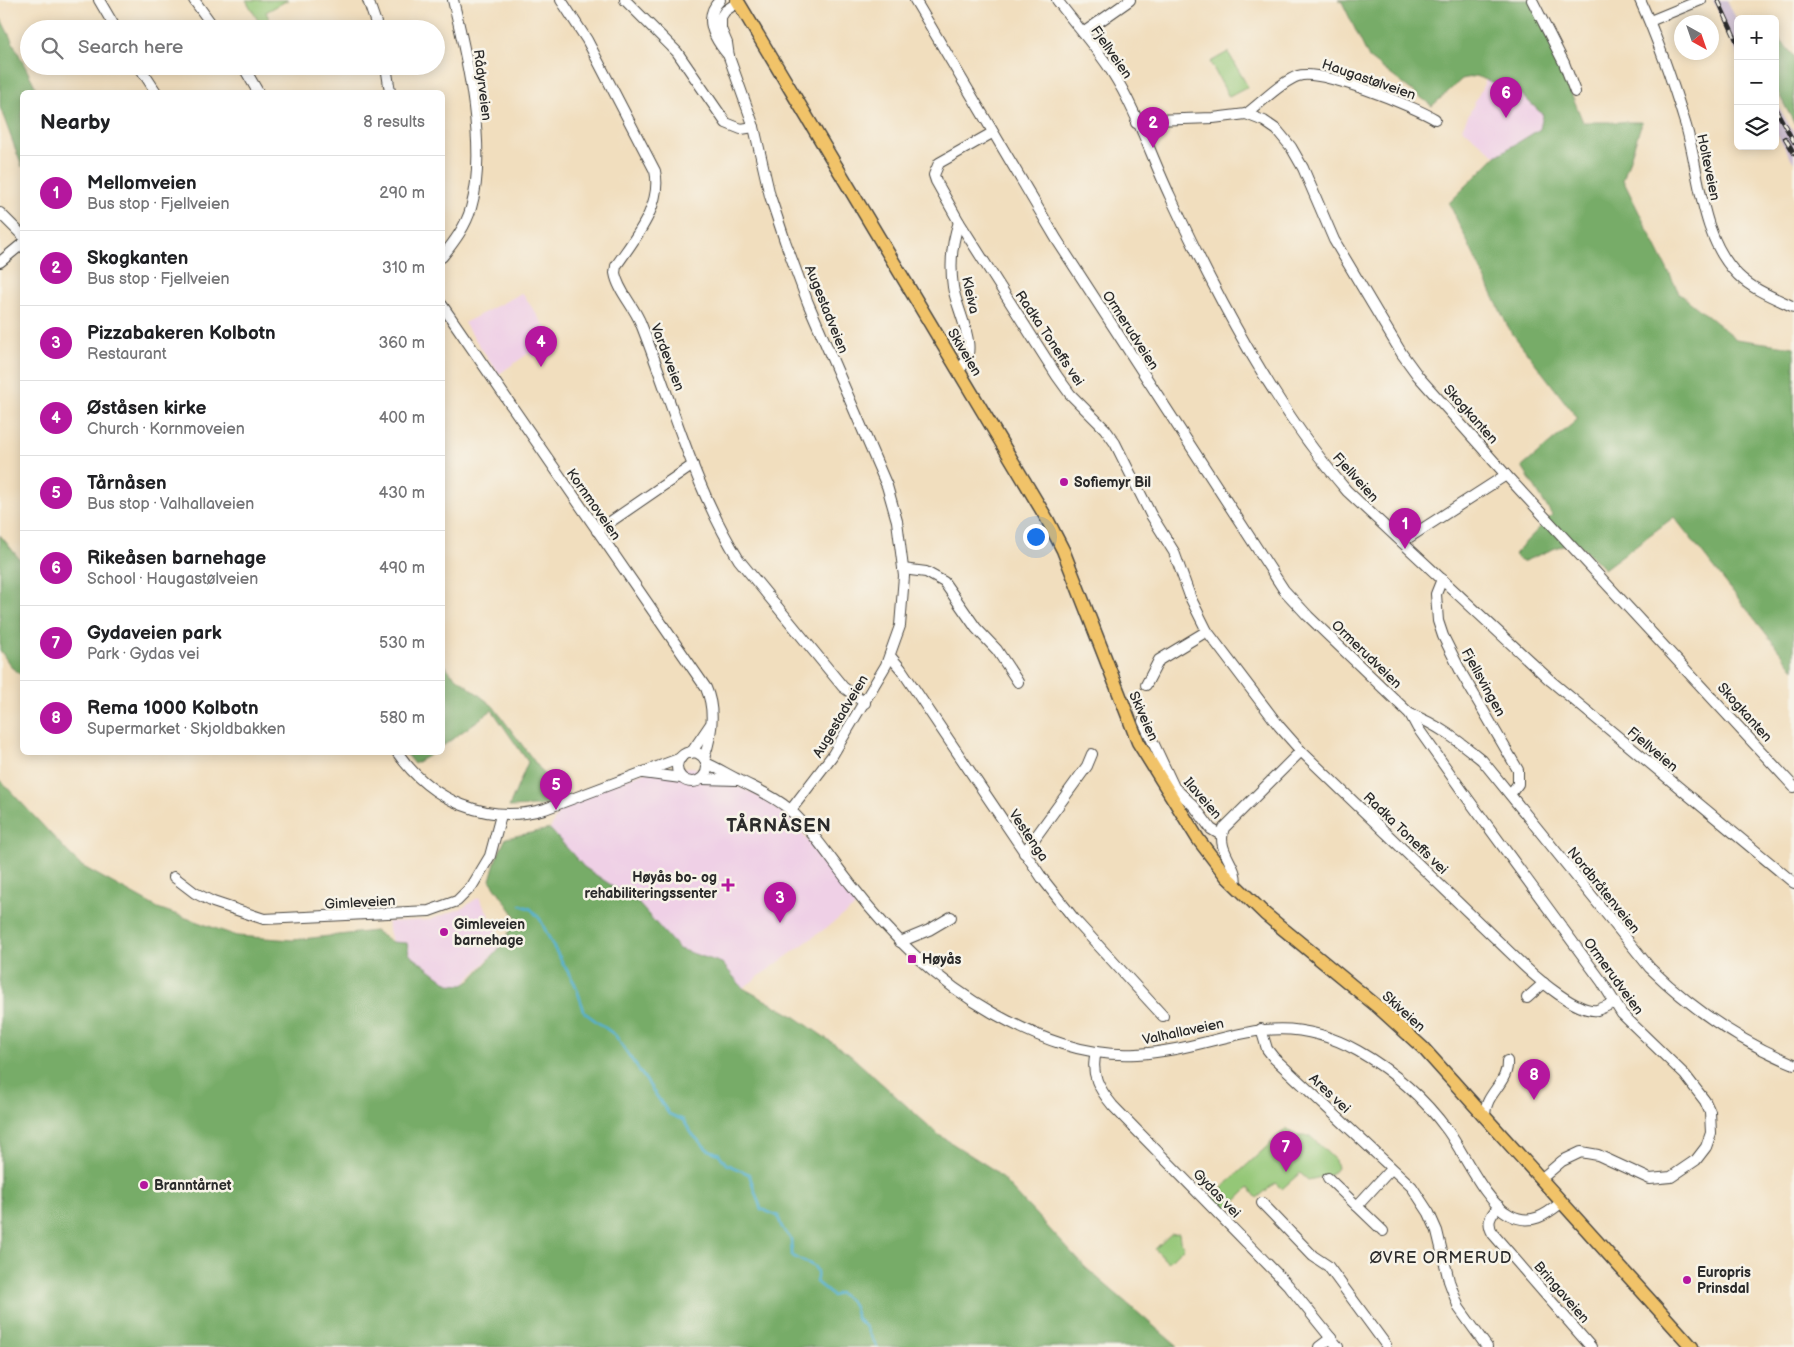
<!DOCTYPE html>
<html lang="en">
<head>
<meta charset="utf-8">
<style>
	:root { --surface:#fff; --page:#f6f6f6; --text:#202124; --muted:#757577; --line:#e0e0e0; --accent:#b5179e }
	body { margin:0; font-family:"Balsamiq Sans",sans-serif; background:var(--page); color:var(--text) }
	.controls { position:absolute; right:15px; top:15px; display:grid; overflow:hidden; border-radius:8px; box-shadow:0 2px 12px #0003 }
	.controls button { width:45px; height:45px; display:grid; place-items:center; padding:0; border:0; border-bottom:1px solid var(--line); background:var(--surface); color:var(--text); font:25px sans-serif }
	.compass { position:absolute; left:1674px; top:15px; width:45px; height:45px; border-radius:50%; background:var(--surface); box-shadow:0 2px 12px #0003; rotate:140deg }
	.you { position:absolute; left:1035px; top:536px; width:18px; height:18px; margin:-12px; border:4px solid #fff; border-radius:50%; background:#1a73e8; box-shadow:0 0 0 8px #1a73e833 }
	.badge { display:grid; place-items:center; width:32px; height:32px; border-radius:50%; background:var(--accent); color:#fff; font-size:16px; font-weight:700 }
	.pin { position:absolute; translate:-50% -41px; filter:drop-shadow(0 1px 2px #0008) }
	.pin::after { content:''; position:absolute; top:26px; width:18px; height:15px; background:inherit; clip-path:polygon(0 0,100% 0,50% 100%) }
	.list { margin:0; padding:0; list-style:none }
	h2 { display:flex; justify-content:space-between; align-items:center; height:65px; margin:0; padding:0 20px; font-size:21px }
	h2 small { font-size:16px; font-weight:400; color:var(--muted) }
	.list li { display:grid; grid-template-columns:32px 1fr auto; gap:15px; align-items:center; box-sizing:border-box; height:75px; padding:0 20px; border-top:1px solid var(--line) }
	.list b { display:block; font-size:19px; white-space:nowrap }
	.list p { margin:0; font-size:16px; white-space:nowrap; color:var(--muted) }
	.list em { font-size:16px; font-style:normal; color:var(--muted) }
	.icon { flex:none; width:28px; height:28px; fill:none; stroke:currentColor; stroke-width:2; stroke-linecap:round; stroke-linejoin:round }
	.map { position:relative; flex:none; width:1794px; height:1347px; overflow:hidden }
	.search { position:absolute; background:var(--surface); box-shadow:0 2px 12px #0003; left:20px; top:20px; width:425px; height:55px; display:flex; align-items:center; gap:12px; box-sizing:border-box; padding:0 18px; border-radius:28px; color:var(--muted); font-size:19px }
	.panel { position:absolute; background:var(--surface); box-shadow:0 2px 12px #0003; left:20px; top:90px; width:425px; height:665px; border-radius:8px }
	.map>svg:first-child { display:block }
	.built { fill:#efd0e6 }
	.industrial { fill:#cdbed2 }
	.green { fill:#94c777; stroke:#607951 }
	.forest { fill:#77ac68; stroke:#516c4a }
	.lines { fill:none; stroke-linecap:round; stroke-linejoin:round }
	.stream { stroke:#52b0d1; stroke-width:2.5 }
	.minor-casing { stroke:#494641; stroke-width:12 }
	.major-casing { stroke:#494641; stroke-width:15 }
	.minor { stroke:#fff; stroke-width:10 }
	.major { stroke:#f1c369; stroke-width:12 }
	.rail-casing { stroke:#2b2b2b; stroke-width:4.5 }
	.rail { stroke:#f7f3e8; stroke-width:2.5; stroke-dasharray:8; stroke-linecap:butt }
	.poi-dot { fill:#b5179e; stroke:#f7f3e8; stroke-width:2 }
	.labels { text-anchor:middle; stroke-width:5; stroke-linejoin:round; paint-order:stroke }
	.street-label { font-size:14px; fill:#2b2b2b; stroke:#f7f3e8 }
	.poi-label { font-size:14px; font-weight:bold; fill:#2b2b2b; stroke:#f7f3e8; text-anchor:start }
	.quarter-label { font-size:16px; letter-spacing:1px; fill:#2b2b2b; stroke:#f7f3e8 }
	.district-label { font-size:19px; font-weight:bold; letter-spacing:1px; fill:#2b2b2b; stroke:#f7f3e8 }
</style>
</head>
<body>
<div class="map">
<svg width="1794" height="1347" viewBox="0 0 1794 1347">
	<rect width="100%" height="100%" fill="#f7f3e8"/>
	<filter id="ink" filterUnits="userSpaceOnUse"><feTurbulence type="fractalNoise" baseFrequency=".02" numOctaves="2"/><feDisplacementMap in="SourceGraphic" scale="10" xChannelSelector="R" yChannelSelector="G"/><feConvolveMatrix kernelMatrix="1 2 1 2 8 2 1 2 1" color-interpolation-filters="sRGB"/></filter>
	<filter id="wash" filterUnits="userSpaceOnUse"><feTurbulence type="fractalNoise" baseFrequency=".0096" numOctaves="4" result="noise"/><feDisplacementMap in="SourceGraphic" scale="20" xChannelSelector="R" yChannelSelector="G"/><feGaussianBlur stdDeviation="1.12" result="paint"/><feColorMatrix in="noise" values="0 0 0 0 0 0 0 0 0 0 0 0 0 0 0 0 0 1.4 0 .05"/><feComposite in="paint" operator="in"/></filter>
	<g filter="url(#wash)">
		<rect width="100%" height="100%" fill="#f1debe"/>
		<g class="built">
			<polygon points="1486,80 1520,93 1543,115 1540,129 1496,156 1462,128"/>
			<polygon points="522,293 555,341 532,357 529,353 499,374 464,323"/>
			<polygon points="693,767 755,794 787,815 859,904 743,988 722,963 679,949 638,903 584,867 550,829 564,801 653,769"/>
			<polygon points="479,897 504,943 463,985 449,984 409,954 407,943 392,942 387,922 429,920 462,908"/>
		</g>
		<g class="industrial">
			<polygon points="1713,0 1727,0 1738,22 1738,56"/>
			<polygon points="1775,101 1794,133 1794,163 1775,131"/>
		</g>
		<g class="green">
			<polygon points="246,0 288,0 266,12 269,19 260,24"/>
			<polygon points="1228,52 1248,87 1229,97 1210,62"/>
			<polygon points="1287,1128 1296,1136 1310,1136 1335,1160 1337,1168 1331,1175 1308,1180 1300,1173 1282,1189 1275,1183 1257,1198 1249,1188 1222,1214 1209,1200"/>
			<polygon points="1179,1233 1180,1240 1184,1247 1168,1263 1155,1249 1171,1234"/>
		</g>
		<g class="forest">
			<polygon points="1338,0 1533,0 1583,122 1642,122 1623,180 1679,293 1736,339 1794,347 1794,669 1674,517 1604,569 1575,540 1522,562 1514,554 1552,515 1522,467 1578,419 1509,329 1449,203 1496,156 1540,129 1543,115 1520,93 1476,76 1462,79 1432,106 1369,58 1342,2"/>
			<polygon points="0,17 38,92 22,92 22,167 0,107"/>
			<polygon points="1775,34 1794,56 1794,123 1775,87"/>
			<polygon points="0,535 22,562 22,675 12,668 0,650"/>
			<polygon points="442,661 451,673 493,706 564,801 539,806 509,807 528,762 492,710 443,746"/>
			<polygon points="405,753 433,753 414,764"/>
			<polygon points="0,780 80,865 158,908 237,936 293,940 375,931 392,942 407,943 409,954 449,984 463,985 470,981 504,943 516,917 490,880 496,859 506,838 550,829 584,867 638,903 679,949 722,963 743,988 794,1016 850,1055 939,1135 994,1170 1086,1268 1178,1347 0,1347"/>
		</g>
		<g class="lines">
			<path class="stream" d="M521 905 531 909 540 919 553 946 575 984 585 1013 615 1035 669 1114 683 1120 693 1135 707 1149 719 1154 726 1164 749 1174 761 1209 778 1216 782 1228 791 1239 792 1255C801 1265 823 1260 816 1282L833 1296 839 1293C850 1299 856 1306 856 1318L865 1326 877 1347"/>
		</g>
	</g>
	<g filter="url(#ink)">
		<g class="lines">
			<g class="minor-casing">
				<g id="minor">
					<polyline points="99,0 116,29"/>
					<polyline points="194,0 215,29"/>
					<polyline points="368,0 378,29"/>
					<path d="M561 0 587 40 655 171C663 206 634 239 616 266L615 273C618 291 634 306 641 324 672 402 694 488 739 560L843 687 865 703"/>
					<polyline points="625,0 677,52 726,123 741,129 754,127"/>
					<path d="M720 0C702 18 715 40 729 56"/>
					<polyline points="915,0 1057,240 1284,590 1308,616 1410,714 1417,727 1468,799 1602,982 1622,1014 1685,1075 1705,1101 1710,1112 1711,1133 1706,1147 1696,1160 1671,1177 1650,1179 1598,1155 1581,1152 1562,1161 1541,1179"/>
					<path d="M1057 0C1075 24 1096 47 1112 72 1136 109 1151 156 1170 196 1217 298 1274 406 1347 491L1551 681 1794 883"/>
					<polyline points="1532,0 1564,63 1575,92"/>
					<path d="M1640 0C1658 40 1673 83 1686 126 1700 174 1700 237 1738 275 1753 290 1775 298 1794 307"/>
					<polyline points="738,2 725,11 721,17 721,29 727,43 729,57 754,127 770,196 785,241 808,303 887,486 897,521 904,576 900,626 886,665 832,756 790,811"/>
					<polyline points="1650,21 1701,0"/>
					<polyline points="1083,33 1130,0"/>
					<polyline points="139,66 156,92"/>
					<polyline points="243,66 258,92"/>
					<polyline points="386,66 390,92"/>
					<path d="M1246 114C1261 103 1282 81 1298 76 1320 68 1413 106 1435 119"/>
					<polyline points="1136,123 1153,120 1213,118 1246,114 1264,121 1277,130 1291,147 1303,168 1334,240 1402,354 1418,376 1506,475 1794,787"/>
					<path d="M992 133 939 163 934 175 936 181 959 222 1057 376 1070 394 1105 429 1115 443 1151 515 1174 552 1191 599 1207 631 1279 726 1301 751 1524 966C1538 979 1577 1013 1597 1010 1603 1008 1609 1005 1615 1002"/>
					<polyline points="0,213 22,235"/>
					<path d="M442 257C454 242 466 226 471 208 488 150 467 57 453 0"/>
					<polyline points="0,262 22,244"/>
					<path d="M442 305 706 688C716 711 712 735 704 758"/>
					<path d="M958 370C983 353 956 310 953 287 950 266 952 242 959 222"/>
					<polyline points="597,531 693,465"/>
					<polyline points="1402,542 1506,475"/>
					<polyline points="903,569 926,572 944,582 976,628 997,650 1018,682"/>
					<polyline points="1442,579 1436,594 1438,621 1443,636 1462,674 1518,770 1518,784 1511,793"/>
					<polyline points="890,656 901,669 1042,878 1075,920 1163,1016"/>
					<polyline points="1146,685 1159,660 1207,631"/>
					<path d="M1410 714C1437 724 1460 742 1482 760L1650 968C1691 1008 1741 1042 1794 1064"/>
					<polyline points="1143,721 1174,787 1194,806 1211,829 1221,835"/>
					<path d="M397 752C431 801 487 825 545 809L681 758"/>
					<circle cx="692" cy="767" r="15"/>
					<polyline points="691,753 710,725"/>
					<path d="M706 763C718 768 728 775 739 780 756 789 774 796 789 809 813 831 832 861 852 886 892 937 936 981 993 1013 1038 1038 1085 1057 1137 1054 1222 1049 1272 1003 1358 1051 1393 1071 1424 1098 1448 1131 1465 1155 1485 1202 1510 1215 1531 1226 1546 1215 1562 1202"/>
					<polyline points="643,773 681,778"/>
					<polyline points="702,779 737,780"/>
					<polyline points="1024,853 1087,766 1092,754"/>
					<polyline points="174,877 195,893 213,902 264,919 429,911 457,901 472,886 490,856 501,815"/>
					<path d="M1235 885C1240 866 1215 852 1224 828L1301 751"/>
					<polyline points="900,942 929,930 951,917"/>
					<polyline points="1527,998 1544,983"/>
					<polyline points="1261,1029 1267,1049 1274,1058 1412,1187 1429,1213 1437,1231 1449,1281 1459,1308 1487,1347"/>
					<path d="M1096 1052C1090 1074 1099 1089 1113 1106L1288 1285 1338 1347"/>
					<path d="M1485 1115C1485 1093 1509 1083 1507 1061"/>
					<polyline points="1328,1178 1357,1206"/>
					<polyline points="1262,1203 1313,1256 1328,1266 1386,1345"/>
					<path d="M1499 1206C1490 1216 1486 1222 1493 1234L1591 1347"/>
					<polyline points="1383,1231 1357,1206 1391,1169"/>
					<polyline points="1319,1347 1331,1338"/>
				</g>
			</g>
			<g class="major-casing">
				<polyline id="major" points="737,0 1047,519 1063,550 1138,742 1198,839 1227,877 1265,914 1378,1007 1423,1048 1692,1347"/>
			</g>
			<use href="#minor" class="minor"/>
			<use href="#major" class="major"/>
			<g class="rail-casing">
				<g id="rail">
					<polyline points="1718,0 1738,44"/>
					<polyline points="1775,108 1794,142"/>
					<polyline points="1785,138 1794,153"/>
				</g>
			</g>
			<use href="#rail" class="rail"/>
		</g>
	</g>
	<g class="poi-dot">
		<circle cx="1064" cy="482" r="5"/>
		<path d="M725.5 877.5h5v5h5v5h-5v5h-5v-5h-5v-5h5z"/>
		<circle cx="444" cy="932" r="5"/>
		<rect x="907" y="954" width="10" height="10" rx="2.5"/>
		<circle cx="144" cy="1185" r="5"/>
		<circle cx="1687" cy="1280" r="5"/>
	</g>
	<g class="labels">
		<g class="street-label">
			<text transform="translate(1112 52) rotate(55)" y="5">Fjellveien</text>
			<text transform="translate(1369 79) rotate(19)" y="5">Haugastølveien</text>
			<text transform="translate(483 85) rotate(83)" y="5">Rådyrveien</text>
			<text transform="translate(1709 167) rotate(78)" y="5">Holteveien</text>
			<text transform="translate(971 295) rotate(77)" y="5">Kleiva</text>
			<text transform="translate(827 309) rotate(68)" y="5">Augestadveien</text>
			<text transform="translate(1131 330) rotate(57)" y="5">Ormerudveien</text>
			<text transform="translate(1050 338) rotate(56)" y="5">Radka Toneffs vei</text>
			<text transform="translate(965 352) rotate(59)" y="5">Skiveien</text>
			<text transform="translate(668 357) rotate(69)" y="5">Vardeveien</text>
			<text transform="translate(1471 414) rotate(48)" y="5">Skogkanten</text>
			<text transform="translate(1356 477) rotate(48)" y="5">Fjellveien</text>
			<text transform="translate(594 504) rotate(55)" y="5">Kornmoveien</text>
			<text transform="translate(1367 654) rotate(44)" y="5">Ormerudveien</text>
			<text transform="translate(1484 682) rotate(61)" y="5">Fjellsvingen</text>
			<text transform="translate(1745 712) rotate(48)" y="5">Skogkanten</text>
			<text transform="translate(840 716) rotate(-59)" y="5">Augestadveien</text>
			<text transform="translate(1144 716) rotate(66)" y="5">Skiveien</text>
			<text transform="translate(1653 749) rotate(40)" y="5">Fjellveien</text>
			<text transform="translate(1203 798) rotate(49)" y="5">Ilaveien</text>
			<text transform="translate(1406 833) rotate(44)" y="5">Radka Toneffs vei</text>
			<text transform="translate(1029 835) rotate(56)" y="5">Vestenga</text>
			<text transform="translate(1604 890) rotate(51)" y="5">Nordbråtenveien</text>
			<text transform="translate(360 902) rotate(-3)" y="5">Gimleveien</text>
			<text transform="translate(1614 976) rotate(54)" y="5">Ormerudveien</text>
			<text transform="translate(1404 1011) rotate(42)" y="5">Skiveien</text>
			<text transform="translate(1183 1031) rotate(-12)" y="5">Valhallaveien</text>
			<text transform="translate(1330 1093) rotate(43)" y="5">Ares vei</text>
			<text transform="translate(1217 1193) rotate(46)" y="5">Gydas vei</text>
			<text transform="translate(1562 1292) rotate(49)" y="5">Bringaveien</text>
		</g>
		<g class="poi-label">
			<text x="1074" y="487">Sofiemyr Bil</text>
			<text x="717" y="882" text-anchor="end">Høyås bo- og<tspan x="717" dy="16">rehabiliteringssenter</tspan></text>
			<text x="454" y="929">Gimleveien<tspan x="454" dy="16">barnehage</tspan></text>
			<text x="922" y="964">Høyås</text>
			<text x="154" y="1190">Branntårnet</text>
			<text x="1697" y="1277">Europris<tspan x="1697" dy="16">Prinsdal</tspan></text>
		</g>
		<g class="quarter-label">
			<text x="1441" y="1263">ØVRE ORMERUD</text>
		</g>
		<g class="district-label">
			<text x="779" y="832">TÅRNÅSEN</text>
		</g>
	</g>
</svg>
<div class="controls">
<button>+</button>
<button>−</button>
<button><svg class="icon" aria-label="layers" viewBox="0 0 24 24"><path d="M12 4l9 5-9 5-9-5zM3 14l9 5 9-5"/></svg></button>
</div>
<svg class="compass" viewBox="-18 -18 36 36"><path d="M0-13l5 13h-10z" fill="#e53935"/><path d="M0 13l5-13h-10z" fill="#757577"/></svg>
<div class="you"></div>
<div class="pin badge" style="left:1405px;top:549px">1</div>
<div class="pin badge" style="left:1153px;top:148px">2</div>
<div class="pin badge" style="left:780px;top:923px">3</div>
<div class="pin badge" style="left:541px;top:367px">4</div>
<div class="pin badge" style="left:556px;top:810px">5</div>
<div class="pin badge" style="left:1506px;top:118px">6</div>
<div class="pin badge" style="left:1286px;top:1172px">7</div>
<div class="pin badge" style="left:1534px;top:1100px">8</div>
<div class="search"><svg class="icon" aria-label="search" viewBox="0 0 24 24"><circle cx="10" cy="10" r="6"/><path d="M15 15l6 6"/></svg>Search here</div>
<section class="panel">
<h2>Nearby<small>8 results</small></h2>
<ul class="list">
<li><span class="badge">1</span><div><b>Mellomveien</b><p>Bus stop · Fjellveien</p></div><em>290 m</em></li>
<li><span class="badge">2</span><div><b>Skogkanten</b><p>Bus stop · Fjellveien</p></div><em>310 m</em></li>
<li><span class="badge">3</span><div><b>Pizzabakeren Kolbotn</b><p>Restaurant</p></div><em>360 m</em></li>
<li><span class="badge">4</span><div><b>Øståsen kirke</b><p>Church · Kornmoveien</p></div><em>400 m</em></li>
<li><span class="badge">5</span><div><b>Tårnåsen</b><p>Bus stop · Valhallaveien</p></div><em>430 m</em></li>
<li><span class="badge">6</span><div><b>Rikeåsen barnehage</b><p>School · Haugastølveien</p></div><em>490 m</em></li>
<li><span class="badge">7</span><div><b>Gydaveien park</b><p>Park · Gydas vei</p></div><em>530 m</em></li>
<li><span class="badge">8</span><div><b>Rema 1000 Kolbotn</b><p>Supermarket · Skjoldbakken</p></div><em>580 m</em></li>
</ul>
</section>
</div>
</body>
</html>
